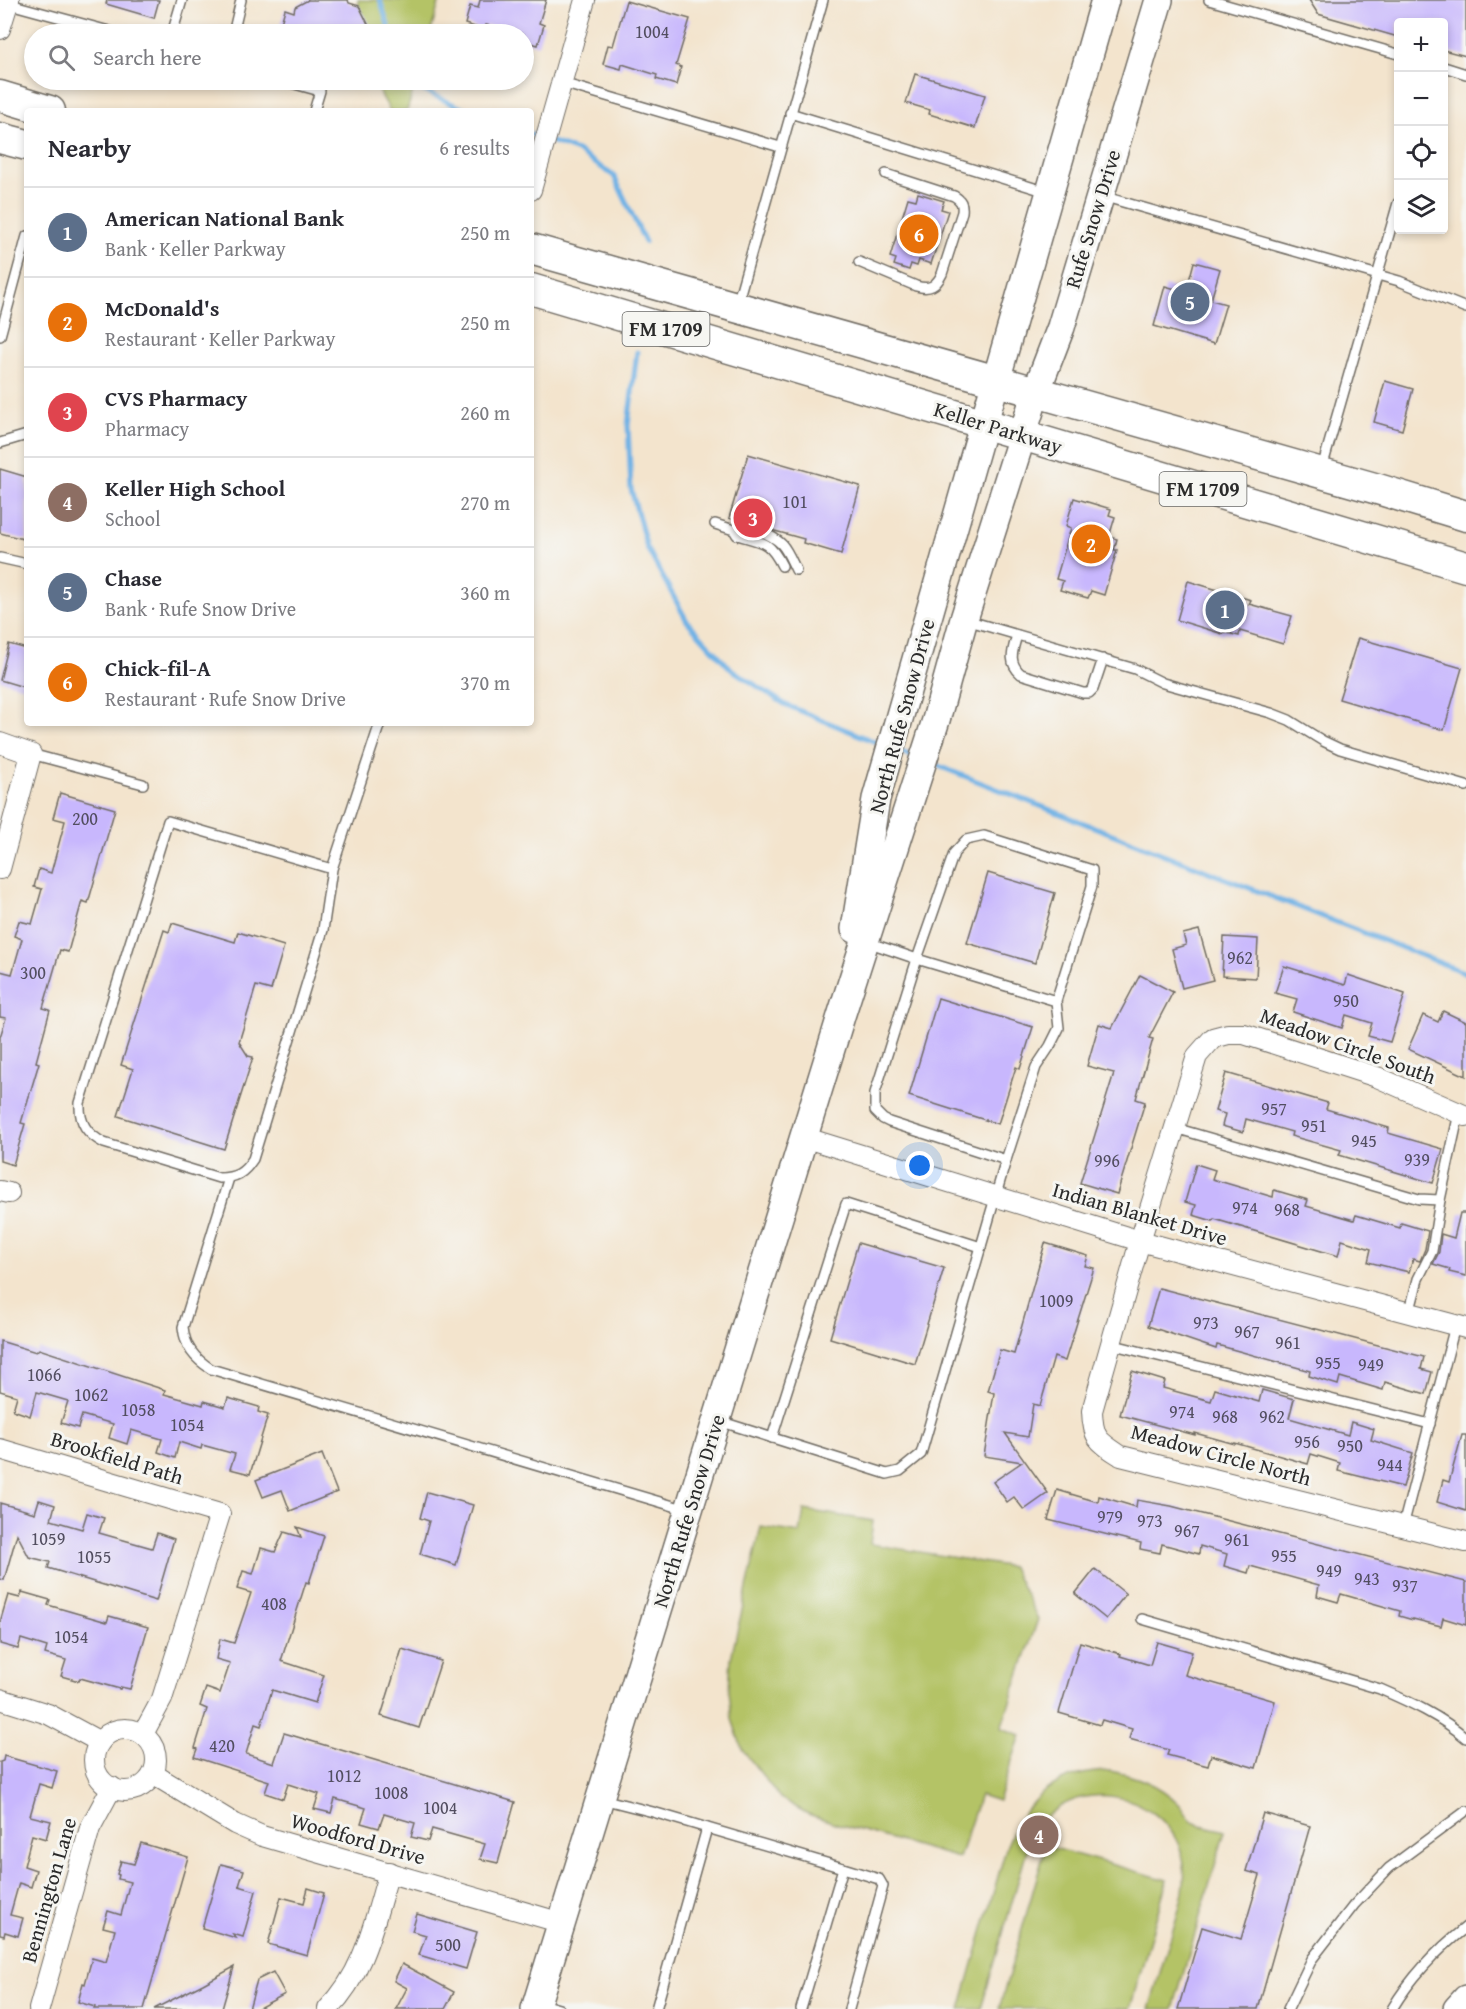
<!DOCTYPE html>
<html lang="en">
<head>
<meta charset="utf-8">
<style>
	:root { --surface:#fff; --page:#f7f7f7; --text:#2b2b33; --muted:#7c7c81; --line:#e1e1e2; --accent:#c8321e }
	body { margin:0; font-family:"Gentium Book Plus",serif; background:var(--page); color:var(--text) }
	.controls { position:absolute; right:18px; top:18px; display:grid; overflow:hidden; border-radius:6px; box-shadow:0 3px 9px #0003 }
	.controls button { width:54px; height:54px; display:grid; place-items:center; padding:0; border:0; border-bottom:2px solid var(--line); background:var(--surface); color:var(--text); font:30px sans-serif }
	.you { position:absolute; left:920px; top:1166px; width:21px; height:21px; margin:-15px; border:4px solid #fff; border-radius:50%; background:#1a73e8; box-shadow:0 0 0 9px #1a73e833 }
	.badge { display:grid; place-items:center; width:39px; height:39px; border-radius:50%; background:var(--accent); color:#fff; font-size:20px; font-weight:700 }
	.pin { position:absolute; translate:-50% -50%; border:3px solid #fff; box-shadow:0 2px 6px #0006 }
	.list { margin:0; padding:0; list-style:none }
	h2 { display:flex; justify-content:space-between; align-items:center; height:78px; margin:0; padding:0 24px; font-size:26px }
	h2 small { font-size:20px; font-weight:400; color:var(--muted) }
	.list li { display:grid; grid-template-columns:39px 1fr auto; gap:18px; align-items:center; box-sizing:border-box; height:90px; padding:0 24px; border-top:2px solid var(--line) }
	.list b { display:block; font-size:22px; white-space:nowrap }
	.list p { margin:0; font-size:20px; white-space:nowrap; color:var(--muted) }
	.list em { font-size:20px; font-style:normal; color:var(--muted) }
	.icon { flex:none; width:33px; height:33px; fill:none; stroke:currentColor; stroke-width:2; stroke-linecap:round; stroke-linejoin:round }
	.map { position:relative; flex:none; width:1466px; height:2009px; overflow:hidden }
	.search { position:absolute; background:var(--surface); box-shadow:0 3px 9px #0003; left:24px; top:24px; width:510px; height:66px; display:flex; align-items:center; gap:15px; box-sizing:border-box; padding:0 21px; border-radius:33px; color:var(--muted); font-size:22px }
	.panel { position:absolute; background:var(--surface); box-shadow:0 3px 9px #0003; left:24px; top:108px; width:510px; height:618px; border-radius:6px }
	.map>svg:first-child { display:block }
	.green { fill:#b4c366; stroke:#707748; stroke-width:1.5 }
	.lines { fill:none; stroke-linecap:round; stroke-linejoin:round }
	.stream { stroke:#71b2e5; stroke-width:5 }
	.building { fill:#c8b7fd }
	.lane-casing { stroke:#716c64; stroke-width:12 }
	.street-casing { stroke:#716c64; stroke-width:22 }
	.secondary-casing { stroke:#716c64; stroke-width:30 }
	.primary-casing { stroke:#716c64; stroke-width:33 }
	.lane { stroke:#fff; stroke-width:9 }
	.street { stroke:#fff; stroke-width:20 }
	.secondary { stroke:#fff; stroke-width:27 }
	.primary { stroke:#fff; stroke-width:30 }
	.labels { text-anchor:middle; stroke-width:6; stroke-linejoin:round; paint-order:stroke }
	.number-label { font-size:18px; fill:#524e60 }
	.shield { fill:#f6f6f2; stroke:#686867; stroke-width:1.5 }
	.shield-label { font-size:20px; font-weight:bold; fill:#2b2b2b }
	.street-label { font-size:21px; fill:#2b2b2b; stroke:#f6f6f2 }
</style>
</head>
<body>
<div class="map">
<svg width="1466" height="2009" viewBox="0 0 1466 2009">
	<rect width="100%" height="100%" fill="#f6f6f2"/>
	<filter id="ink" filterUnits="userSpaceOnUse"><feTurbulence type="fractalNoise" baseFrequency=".0167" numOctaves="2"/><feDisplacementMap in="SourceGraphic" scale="12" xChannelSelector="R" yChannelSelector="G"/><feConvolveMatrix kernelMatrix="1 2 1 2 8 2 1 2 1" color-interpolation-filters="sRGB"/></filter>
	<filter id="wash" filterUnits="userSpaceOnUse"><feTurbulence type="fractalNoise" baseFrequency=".008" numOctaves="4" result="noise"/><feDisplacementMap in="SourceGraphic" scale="24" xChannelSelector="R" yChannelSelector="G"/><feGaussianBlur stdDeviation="1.35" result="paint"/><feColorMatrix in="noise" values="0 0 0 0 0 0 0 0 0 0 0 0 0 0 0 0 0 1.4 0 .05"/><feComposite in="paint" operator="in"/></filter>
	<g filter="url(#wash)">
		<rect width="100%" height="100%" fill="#f3e4cd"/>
		<g class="green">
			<polygon points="358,0 440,0 430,34 361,34"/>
			<polygon points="373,80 416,80 407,111 390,111"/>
			<polygon points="804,1510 873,1521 870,1544 1012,1567 1038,1619 1001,1728 1021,1735 998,1801 980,1795 959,1858 838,1824 808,1814 780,1798 742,1749 732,1719 729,1690 731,1658 761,1527 800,1533"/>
			<path d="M1110 1771C1136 1776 1159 1784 1178 1803 1184 1808 1187 1818 1193 1822 1201 1827 1216 1828 1225 1831L1173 2009H1149C1156 1987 1162 1965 1169 1943 1177 1915 1190 1884 1182 1854 1163 1789 1069 1773 1034 1833 1031 1838 1029 1845 1027 1850L981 2009H960L1007 1845C1027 1796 1057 1772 1110 1771Z"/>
			<polygon points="1046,1846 1167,1880 1130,2009 999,2009"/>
		</g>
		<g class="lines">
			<g class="stream">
				<polyline points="380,0 391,34"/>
				<polyline points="413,80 418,88 468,111"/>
				<polyline points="531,134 577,151 614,176 645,242"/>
				<polyline points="637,352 628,425 631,489 647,548 687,621 731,669 786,705 883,745"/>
				<polyline points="897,750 916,758"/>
				<polyline points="931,763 1466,973"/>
			</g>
		</g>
		<g id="blocks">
			<g class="building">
				<polygon points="107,0 159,0 154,18 106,4"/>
				<polygon points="308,0 348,0 349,3 359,6 373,34 278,34 285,9 294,12 295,7"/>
				<polygon points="480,0 546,0 539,23 544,25 538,45 524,41 524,34 486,25 485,30 465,24 470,6 478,8"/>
				<polygon points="1309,0 1466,0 1466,56 1443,50 1443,22 1398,22 1398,37 1318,14"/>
				<polygon points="626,1 690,19 676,65 681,67 676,85 656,79 657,75 622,64 621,69 603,64 608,45 613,46"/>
				<polygon points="915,74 985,95 975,128 929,114 930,110 906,103"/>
				<polygon points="918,193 944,201 941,209 948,211 931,264 919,260 917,266 911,264 909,270 894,265 896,259 890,257 908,198 916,200"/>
				<polygon points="1194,262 1220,269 1211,300 1226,304 1214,344 1154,326 1165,286 1186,292"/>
				<polygon points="1385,381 1413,389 1402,430 1374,422"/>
				<polygon points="748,454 860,486 841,554 803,543 804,539 775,531 762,525 756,526 754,532 741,529 742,522 729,518"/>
				<polygon points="0,469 27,477 27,540 0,533"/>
				<polygon points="1074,498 1111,509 1109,515 1115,517 1109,537 1117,539 1114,550 1117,550 1104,595 1091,591 1088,598 1060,590 1063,581 1056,579 1071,528 1066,526"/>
				<polygon points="1188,581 1251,600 1249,604 1292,616 1283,644 1240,631 1239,636 1224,632 1223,634 1177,620"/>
				<polygon points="1358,638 1462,668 1444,730 1339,699"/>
				<polygon points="9,644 27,649 27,688 0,680"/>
				<polygon points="60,793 115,809 88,903 82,901 68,952 60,950 43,1008 50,1010 36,1062 39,1063 21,1123 25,1124 13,1165 0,1161 0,1037 6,1018 0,1017 0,971 12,974 22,939 14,936 19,921 32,924 42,889 34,887 39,869 51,873 65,821 53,818"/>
				<polygon points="988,873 1055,893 1035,963 967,943"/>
				<polygon points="172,923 235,942 238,932 284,946 271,990 256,986 239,1042 248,1056 253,1057 224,1149 118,1116 133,1069 121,1065 164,930 169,932"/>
				<polygon points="1199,930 1213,980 1182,988 1172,949 1186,945 1183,934"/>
				<polygon points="1224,937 1258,939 1256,978 1222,976"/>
				<polygon points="1284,966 1345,985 1348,975 1405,994 1390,1042 1368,1036 1372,1023 1346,1015 1342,1028 1293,1012 1297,999 1275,993"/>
				<polygon points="1140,975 1173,992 1149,1038 1153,1039 1136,1099 1145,1102 1117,1194 1080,1183 1114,1073 1087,1066 1099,1024 1112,1028"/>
				<polygon points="938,998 1033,1027 1020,1069 1016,1067 998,1124 909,1096"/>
				<polygon points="1443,1011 1466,1022 1466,1076 1408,1049 1423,1015 1438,1022"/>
				<polygon points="1226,1073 1328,1103 1326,1109 1389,1128 1388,1133 1443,1149 1433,1183 1339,1155 1341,1150 1291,1136 1292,1132 1246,1119 1243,1132 1222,1126 1225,1114 1215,1111"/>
				<polygon points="1196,1164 1215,1170 1212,1179 1273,1197 1274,1190 1308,1200 1306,1206 1354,1220 1356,1215 1400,1228 1401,1223 1428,1231 1425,1249 1420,1261 1413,1259 1409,1272 1368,1262 1371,1249 1342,1240 1338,1256 1214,1219 1213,1221 1193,1215 1196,1205 1185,1202"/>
				<polygon points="1460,1213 1466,1213 1466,1276 1449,1272 1450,1269 1433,1264 1439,1252 1441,1234 1454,1238"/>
				<polygon points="858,1243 944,1268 915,1364 830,1338"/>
				<polygon points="1045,1243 1088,1256 1085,1266 1094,1268 1065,1361 1054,1357 1040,1406 1033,1404 1028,1437 1005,1433 1048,1493 1024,1510 1014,1497 1007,1502 993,1482 1022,1462 984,1456 994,1393 988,1391 1000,1350 1014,1354"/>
				<polygon points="1159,1288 1424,1357 1421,1369 1432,1372 1426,1394 1385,1382 1383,1390 1340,1377 1338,1385 1309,1376 1310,1371 1217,1345 1216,1349 1148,1326"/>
				<polygon points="0,1341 36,1352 39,1349 165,1390 164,1394 203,1405 204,1401 225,1407 228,1398 259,1407 258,1412 268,1415 250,1474 230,1469 235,1454 202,1445 201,1449 179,1442 175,1458 158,1452 162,1439 131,1430 127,1444 109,1438 113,1424 82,1415 78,1428 61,1423 68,1401 37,1392 30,1416 13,1410 17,1396 0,1391"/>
				<polygon points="1132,1371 1165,1381 1163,1388 1211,1401 1215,1389 1259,1402 1262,1390 1294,1399 1289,1418 1348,1435 1351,1422 1374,1429 1371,1440 1413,1453 1403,1487 1338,1471 1340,1463 1311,1454 1308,1464 1235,1443 1235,1444 1195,1433 1195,1435 1120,1415"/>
				<polygon points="1462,1435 1466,1435 1466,1511 1437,1502 1443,1480 1449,1482"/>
				<polygon points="322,1454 337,1492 290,1511 282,1490 263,1497 256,1480"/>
				<polygon points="1057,1490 1098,1502 1099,1496 1136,1507 1137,1500 1171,1506 1466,1582 1466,1625 1443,1618 1441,1626 1413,1619 1413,1620 1399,1616 1400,1611 1341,1594 1338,1602 1317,1596 1319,1585 1250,1566 1248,1573 1224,1566 1227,1554 1200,1546 1199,1554 1162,1544 1160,1553 1140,1549 1141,1543 1048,1520"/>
				<polygon points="427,1492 473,1505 456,1565 420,1554 429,1521 420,1518"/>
				<polygon points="39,1500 55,1505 51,1520 82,1529 87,1513 104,1518 99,1533 152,1548 157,1533 174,1539 156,1601 48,1568 50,1562 29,1557 17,1534 4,1580 0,1579 0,1503 35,1513"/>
				<polygon points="297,1527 324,1536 309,1583 306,1582 281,1661 324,1675 315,1703 272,1690 261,1726 255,1724 246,1754 274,1763 284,1733 515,1802 498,1863 480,1859 485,1844 432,1829 428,1841 411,1837 415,1823 384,1814 379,1828 361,1823 366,1808 335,1799 331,1813 314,1809 319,1794 288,1784 283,1799 265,1793 269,1781 194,1757 197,1749 195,1748 207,1709 200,1706 206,1688 220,1693 230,1663 216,1659 220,1639 234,1643 251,1593 237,1589 243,1571 253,1574 261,1548 275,1552 284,1532 301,1537"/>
				<polygon points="1095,1569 1126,1594 1106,1619 1075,1594"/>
				<polygon points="22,1592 50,1600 48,1605 107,1622 109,1616 148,1627 130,1689 121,1687 120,1689 80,1678 79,1681 61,1676 66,1660 45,1654 47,1647 21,1639 18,1649 0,1644 0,1622 8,1595 20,1598"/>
				<polygon points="1080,1642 1121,1654 1120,1656 1150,1665 1157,1642 1192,1652 1185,1675 1275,1701 1256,1768 1211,1755 1208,1766 1167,1755 1169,1750 1129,1739 1132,1729 1102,1720 1100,1725 1059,1713"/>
				<polygon points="402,1649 441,1661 419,1728 381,1716"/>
				<polygon points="4,1756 57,1771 52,1788 39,1784 30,1816 51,1821 46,1839 32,1835 24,1866 36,1870 31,1887 19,1883 10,1915 23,1918 18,1936 5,1932 4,1936 0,1935 0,1762 3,1761"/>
				<polygon points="1263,1813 1310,1826 1258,2009 1178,2009 1202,1927 1241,1939 1260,1875 1246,1871"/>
				<polygon points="141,1843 188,1857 174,1906 144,2009 94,2009 95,2007 78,2002 83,1983 85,1984 92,1958 106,1962 115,1930 103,1927 108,1911 121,1915 130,1882 118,1879 119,1875 117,1874 121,1861 134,1864"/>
				<polygon points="221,1864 244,1870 239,1886 256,1891 243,1937 233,1934 236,1938 202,1928"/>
				<polygon points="308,1888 324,1893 307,1955 268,1944 281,1897 304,1903"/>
				<polygon points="417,1914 477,1932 466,1969 419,1955 426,1935 412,1931"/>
				<polygon points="402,1964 454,1992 445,2009 396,2009 407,1988 394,1981"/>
				<polygon points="234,1967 222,2009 154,2009 203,1984"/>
				<polygon points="273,1972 285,1994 257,2009 249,2009 257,1980"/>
			</g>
		</g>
	</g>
	<g filter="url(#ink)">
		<use href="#blocks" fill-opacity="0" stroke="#716c64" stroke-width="1.5"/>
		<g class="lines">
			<g class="lane-casing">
				<g id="lane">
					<polyline points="1209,0 1398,54"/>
					<polyline points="6,3 120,34"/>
					<polyline points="172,34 182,0"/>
					<polyline points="233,34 241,0"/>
					<polyline points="1444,67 1466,74"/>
					<polyline points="280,80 320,91 314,111"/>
					<polyline points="562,83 780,147"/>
					<polyline points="790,113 1047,192"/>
					<polyline points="1102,196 1399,281 1466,308"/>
					<path d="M859 262 916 286C930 290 936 286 942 274L962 212C963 204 961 200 954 196L886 174"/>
					<polyline points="737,304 823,0"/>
					<polyline points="0,336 27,236"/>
					<polyline points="0,443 27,435"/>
					<polyline points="1322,468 1398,203"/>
					<path d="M715 524 734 530 737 535C762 542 770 541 782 566"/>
					<path d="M760 531C785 542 785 547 796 570"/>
					<polyline points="0,558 27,564"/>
					<polyline points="966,620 1135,669 1163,683 1271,713 1289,720 1323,741 1340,749 1466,786"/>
					<path d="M1017 635C1013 650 1007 662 1021 674L1083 693H1089L1093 689 1103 659"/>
					<polyline points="31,754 143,784"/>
					<path d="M332 869 323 930 253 1159C244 1173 236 1178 219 1178L104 1143C87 1134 79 1123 80 1103L168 821 332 869 380 723"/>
					<polyline points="867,942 917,959 875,1093 875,1111 883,1119 889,1122 1006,1160"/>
					<polyline points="1175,1128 1419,1199 1440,1200"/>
					<path d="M229 1178 183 1327C185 1347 194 1358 211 1369L687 1510"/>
					<polyline points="1409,1314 1418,1279 1432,1251 1440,1200 1459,1113"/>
					<polyline points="1110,1344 1430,1424"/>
					<polyline points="719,1421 887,1474 900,1471 921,1454 1006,1160 1036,1067 1050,1046 1059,1028 1056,1001 1092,886 1092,870 984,836 966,840 954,853 917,959 1056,1001"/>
					<polyline points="772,1438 846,1204 981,1247"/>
					<polyline points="1403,1526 1455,1326"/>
					<path d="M1142 1619 1380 1689C1410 1702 1441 1716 1466 1738"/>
					<polyline points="602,1799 653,1812 843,1868 801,2009"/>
					<polyline points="843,1868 879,1879 883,1886 849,2009"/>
					<polyline points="538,2003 559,2009"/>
					<polyline points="656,2009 707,1828"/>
					<polyline points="1288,2009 1312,1959 1354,1905 1389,1868 1466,1811"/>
					<path d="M1392 2009C1411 1977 1437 1950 1466 1927"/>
				</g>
			</g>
			<g class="street-casing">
				<g id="street">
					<polyline points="0,29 9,0"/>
					<polyline points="531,190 585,0"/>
					<polyline points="0,743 31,754 0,869"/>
					<path d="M1466 1116 1377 1077 1244 1034H1228L1213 1038 1197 1056 1140 1241 1092 1411C1093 1439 1098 1441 1121 1456L1466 1542"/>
					<polyline points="803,1137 1140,1241 1466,1328"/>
					<polyline points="0,1191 9,1193"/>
					<polyline points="0,1449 220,1514 162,1699 143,1734"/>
					<polyline points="0,1699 48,1714 100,1742"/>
					<circle cx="125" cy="1760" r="31"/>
					<polyline points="153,1774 235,1824 262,1836 562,1923"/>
					<polyline points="39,2009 90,1828 112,1787"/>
					<path d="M328 2009C365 1972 374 1921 389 1872"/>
				</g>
			</g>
			<g class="secondary-casing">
				<g id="secondary">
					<polyline points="855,929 876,799 1105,0"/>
					<polyline points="535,2009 842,1013 936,720 964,619 1036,392 1061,327 1159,0"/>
					<polyline points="1457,2009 1466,1999"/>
				</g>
			</g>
			<g class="primary-casing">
				<g id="primary">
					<polyline points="0,96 50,111"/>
					<polyline points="0,138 27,145"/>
					<polyline points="531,249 1378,489 1466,516"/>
					<polyline points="531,289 1466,567"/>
				</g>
			</g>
			<use href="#lane" class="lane"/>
			<use href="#street" class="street"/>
			<use href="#secondary" class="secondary"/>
			<use href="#primary" class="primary"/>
		</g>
	</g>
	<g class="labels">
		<g class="number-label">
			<text x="652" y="38">1004</text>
			<text x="795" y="508">101</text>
			<text x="85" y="825">200</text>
			<text x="1240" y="964">962</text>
			<text x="33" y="979">300</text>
			<text x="1346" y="1007">950</text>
			<text x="1274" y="1115">957</text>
			<text x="1314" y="1132">951</text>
			<text x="1364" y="1147">945</text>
			<text x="1417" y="1166">939</text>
			<text x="1107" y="1167">996</text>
			<text x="1245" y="1214">974</text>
			<text x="1287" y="1216">968</text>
			<text x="1056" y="1307">1009</text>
			<text x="1206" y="1329">973</text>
			<text x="1247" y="1338">967</text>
			<text x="1288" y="1349">961</text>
			<text x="1328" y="1369">955</text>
			<text x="1371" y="1371">949</text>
			<text x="44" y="1381">1066</text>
			<text x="91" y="1401">1062</text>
			<text x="138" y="1416">1058</text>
			<text x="1182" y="1418">974</text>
			<text x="1225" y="1423">968</text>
			<text x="1272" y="1423">962</text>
			<text x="187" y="1431">1054</text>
			<text x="1307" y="1448">956</text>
			<text x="1350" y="1452">950</text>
			<text x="1390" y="1471">944</text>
			<text x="1110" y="1523">979</text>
			<text x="1150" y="1527">973</text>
			<text x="1187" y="1537">967</text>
			<text x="48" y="1545">1059</text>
			<text x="1237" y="1546">961</text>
			<text x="1284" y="1562">955</text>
			<text x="94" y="1563">1055</text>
			<text x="1329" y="1577">949</text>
			<text x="1367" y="1585">943</text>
			<text x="1405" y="1592">937</text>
			<text x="274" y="1610">408</text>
			<text x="71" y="1643">1054</text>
			<text x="222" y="1752">420</text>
			<text x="344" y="1782">1012</text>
			<text x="391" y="1799">1008</text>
			<text x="440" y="1814">1004</text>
			<text x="448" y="1951">500</text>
		</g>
		<g class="shield">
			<rect x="622.5" y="312" width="87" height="34" rx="4.5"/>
			<rect x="1159.5" y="472" width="87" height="34" rx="4.5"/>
		</g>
		<g class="shield-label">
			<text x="666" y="336">FM 1709</text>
			<text x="1203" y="496">FM 1709</text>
		</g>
		<g class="street-label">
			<text transform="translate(1093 219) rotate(-73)" y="7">Rufe Snow Drive</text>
			<text transform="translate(998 428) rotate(17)" y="7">Keller Parkway</text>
			<text transform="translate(902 716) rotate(-75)" y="7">North Rufe Snow Drive</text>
			<text transform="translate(1348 1046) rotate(20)" y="7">Meadow Circle South</text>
			<text transform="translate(1140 1214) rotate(16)" y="7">Indian Blanket Drive</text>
			<text transform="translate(1221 1455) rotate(15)" y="7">Meadow Circle North</text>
			<text transform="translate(117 1458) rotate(17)" y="7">Brookfield Path</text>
			<text transform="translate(689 1511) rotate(-73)" y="7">North Rufe Snow Drive</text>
			<text transform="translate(358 1839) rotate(16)" y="7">Woodford Drive</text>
			<text transform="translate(49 1890) rotate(-74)" y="7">Bennington Lane</text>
		</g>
	</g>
</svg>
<div class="controls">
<button>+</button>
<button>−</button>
<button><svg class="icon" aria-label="locate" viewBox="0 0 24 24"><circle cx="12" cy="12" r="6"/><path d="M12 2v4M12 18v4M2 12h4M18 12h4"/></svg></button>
<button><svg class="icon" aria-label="layers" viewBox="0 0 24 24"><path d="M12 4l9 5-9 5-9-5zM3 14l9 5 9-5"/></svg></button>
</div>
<div class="you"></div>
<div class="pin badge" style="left:1225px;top:610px;background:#5c6f8a">1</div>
<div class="pin badge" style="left:1091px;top:544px;background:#e8710a">2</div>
<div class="pin badge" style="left:753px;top:518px;background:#e0444e">3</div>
<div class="pin badge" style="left:1039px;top:1835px;background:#8d6e63">4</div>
<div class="pin badge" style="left:1190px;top:302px;background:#5c6f8a">5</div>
<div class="pin badge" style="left:919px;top:234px;background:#e8710a">6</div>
<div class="search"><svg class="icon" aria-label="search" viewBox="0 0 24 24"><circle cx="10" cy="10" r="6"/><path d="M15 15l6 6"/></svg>Search here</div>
<section class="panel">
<h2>Nearby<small>6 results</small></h2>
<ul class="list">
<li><span class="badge" style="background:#5c6f8a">1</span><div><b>American National Bank</b><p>Bank · Keller Parkway</p></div><em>250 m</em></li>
<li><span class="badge" style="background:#e8710a">2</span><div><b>McDonald's</b><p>Restaurant · Keller Parkway</p></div><em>250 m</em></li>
<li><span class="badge" style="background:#e0444e">3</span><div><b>CVS Pharmacy</b><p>Pharmacy</p></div><em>260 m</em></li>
<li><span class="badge" style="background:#8d6e63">4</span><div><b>Keller High School</b><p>School</p></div><em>270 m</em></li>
<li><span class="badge" style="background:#5c6f8a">5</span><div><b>Chase</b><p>Bank · Rufe Snow Drive</p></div><em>360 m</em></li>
<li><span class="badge" style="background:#e8710a">6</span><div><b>Chick-fil-A</b><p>Restaurant · Rufe Snow Drive</p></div><em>370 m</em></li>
</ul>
</section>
</div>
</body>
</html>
